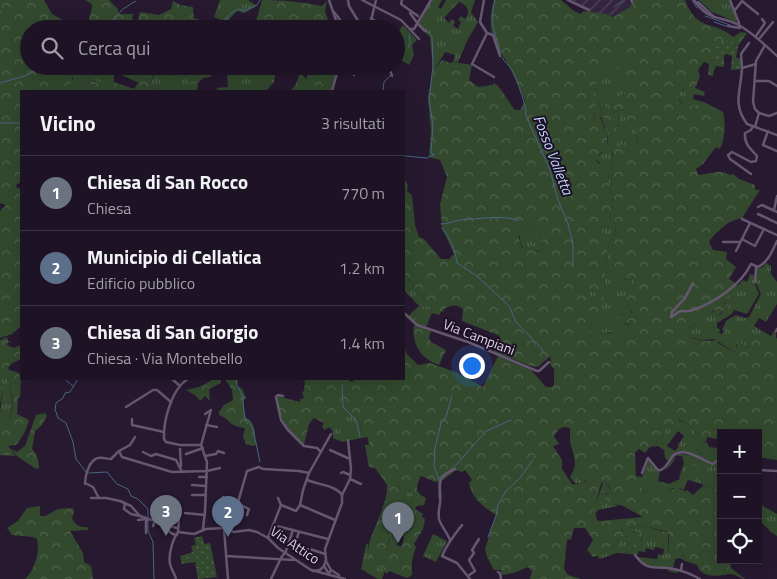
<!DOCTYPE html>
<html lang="it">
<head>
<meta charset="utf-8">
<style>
	:root { --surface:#1d1324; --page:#2a2031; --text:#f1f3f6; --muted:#a09ea6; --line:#3b3241; --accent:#8c9099 }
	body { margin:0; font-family:"Titillium Web",sans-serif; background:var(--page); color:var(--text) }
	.controls { position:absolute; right:15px; bottom:15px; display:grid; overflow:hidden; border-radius:0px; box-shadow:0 5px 20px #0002 }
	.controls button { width:45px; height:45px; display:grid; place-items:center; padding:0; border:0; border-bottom:1px solid var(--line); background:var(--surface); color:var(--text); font:25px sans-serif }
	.you { position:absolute; left:471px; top:365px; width:18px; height:18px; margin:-12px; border:4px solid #fff; border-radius:50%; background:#1a73e8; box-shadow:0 0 0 8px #1a73e833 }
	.badge { display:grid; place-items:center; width:32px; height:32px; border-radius:50%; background:var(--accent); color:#fff; font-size:16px; font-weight:700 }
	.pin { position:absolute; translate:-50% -41px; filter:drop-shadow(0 1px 2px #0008) }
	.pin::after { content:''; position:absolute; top:26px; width:18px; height:15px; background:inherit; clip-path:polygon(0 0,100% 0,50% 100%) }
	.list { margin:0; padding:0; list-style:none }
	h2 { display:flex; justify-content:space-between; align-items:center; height:65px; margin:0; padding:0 20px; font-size:21px }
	h2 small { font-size:16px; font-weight:400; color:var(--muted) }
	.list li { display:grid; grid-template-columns:32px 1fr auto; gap:15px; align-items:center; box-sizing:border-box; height:75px; padding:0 20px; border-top:1px solid var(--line) }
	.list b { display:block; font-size:19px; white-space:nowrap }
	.list p { margin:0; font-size:16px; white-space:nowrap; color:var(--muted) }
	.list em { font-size:16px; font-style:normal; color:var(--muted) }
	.icon { flex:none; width:28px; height:28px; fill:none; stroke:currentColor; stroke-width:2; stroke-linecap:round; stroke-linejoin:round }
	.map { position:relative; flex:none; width:777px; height:579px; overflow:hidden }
	.search { position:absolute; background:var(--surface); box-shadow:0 5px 20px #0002; left:20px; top:20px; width:385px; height:55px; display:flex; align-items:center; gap:12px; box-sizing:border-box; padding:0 18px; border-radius:28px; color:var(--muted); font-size:19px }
	.panel { position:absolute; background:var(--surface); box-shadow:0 5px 20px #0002; left:20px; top:90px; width:385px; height:290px; border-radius:0px }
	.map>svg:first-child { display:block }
	.industrial { fill:url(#industrial-furrows) }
	.grass { fill:url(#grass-tufts); fill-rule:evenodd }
	.forest { fill:url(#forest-crowns); fill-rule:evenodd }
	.park { fill:#32492e }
	.garden { fill:url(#garden-dots) }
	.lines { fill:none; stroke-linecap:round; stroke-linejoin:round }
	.stream { stroke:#486586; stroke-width:1 }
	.minor { stroke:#665771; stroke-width:2.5 }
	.labels { text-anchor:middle; stroke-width:4; stroke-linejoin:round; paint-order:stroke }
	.street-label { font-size:14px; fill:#dbd2e2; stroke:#1d1026 }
	.water-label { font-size:15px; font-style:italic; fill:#b9d6f7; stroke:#1d1026 }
</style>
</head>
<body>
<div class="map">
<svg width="777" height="579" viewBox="0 0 777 579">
	<defs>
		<pattern id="industrial-furrows" width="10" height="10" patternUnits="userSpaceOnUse" patternTransform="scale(1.25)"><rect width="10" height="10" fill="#352440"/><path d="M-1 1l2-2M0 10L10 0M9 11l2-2" fill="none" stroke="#52435b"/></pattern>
		<pattern id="grass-tufts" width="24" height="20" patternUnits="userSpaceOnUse" patternTransform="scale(1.25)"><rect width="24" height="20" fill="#32492e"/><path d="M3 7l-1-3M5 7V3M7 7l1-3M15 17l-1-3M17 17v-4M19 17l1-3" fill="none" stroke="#4f624c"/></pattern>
		<pattern id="forest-crowns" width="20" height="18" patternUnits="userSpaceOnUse" patternTransform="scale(1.25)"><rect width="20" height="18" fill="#32492e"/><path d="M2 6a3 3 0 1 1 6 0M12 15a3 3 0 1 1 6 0" fill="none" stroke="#4f624c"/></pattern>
		<pattern id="garden-dots" width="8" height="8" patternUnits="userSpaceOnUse" patternTransform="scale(1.25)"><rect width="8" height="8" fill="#32492e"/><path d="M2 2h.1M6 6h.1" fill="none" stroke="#4f624c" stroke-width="1.8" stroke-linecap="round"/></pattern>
	</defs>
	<rect width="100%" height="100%" fill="#271930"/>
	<polygon class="industrial" points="571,0 621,0 614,8 623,0 628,0 632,5 613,17 607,14 588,12 590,9"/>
	<g class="grass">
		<polygon points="220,0 248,0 257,6 244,13 237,11 226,22 214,17"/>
		<path d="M432 0H442L438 7 441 9 446 0H475L471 12 478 22 468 39 458 62H453L455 55 445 52 435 69H433L430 37 418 25ZM459 2C468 5 471 12 465 19L461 16 458 20 461 22 458 29 453 26 455 22 452 19 449 23 444 18Z"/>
		<polygon points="699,0 729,0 736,17 736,22 712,12"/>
		<path d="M627 57 629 59 620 77 626 88 625 94 621 95 620 98 611 105 608 111 602 99 598 101 606 126 613 138 616 136V131L620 118 614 116 613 113 622 109 626 110 625 117C627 119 630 119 632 121 636 125 639 139 637 145L635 144 634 152 628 151 624 145 612 153V162L613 172 612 176 611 188 616 227 612 247 614 256 613 265 622 280 630 279 635 281 628 307 632 314 630 317 621 314 622 323 630 325 624 336 615 335 609 332 594 336 591 335 590 325 593 320 598 323 599 306 604 296 592 299 590 298 589 292 593 289H604L607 253 611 237H604V227L610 225 611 210 608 171 596 159C598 154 600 155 604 151 613 142 604 127 601 117L595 118 593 95C598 87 596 80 597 72 599 59 617 58 627 57Z"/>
		<path d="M66 66C77 66 91 81 93 91H68L73 79 72 70Z"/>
		<path d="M77 66H130L142 72 138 77 137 82 117 73 114 74V82C98 84 85 81 77 66Z"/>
		<polygon points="255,66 273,66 276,70 274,82 266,91 220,91 216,88 228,87 227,73 230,69 241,68 246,70"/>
		<polygon points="154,74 188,77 196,85 198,84 197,91 166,91 157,89 151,82"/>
		<polygon points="686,88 695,88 705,92 704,96 694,94 693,99 700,101 694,107 682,103 679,99 679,93"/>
		<path d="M533 226C544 235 543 242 542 255L537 250 523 248C520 243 519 237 521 230Z"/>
		<path d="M766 263 771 266V274L777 282V304L766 322 759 318 754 326 771 336 774 331H776V339L766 343 759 341 747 347 739 343 736 345V349L734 352 714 339 703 340 689 337 687 333 688 329 712 313 713 310 720 315 725 308 727 309 725 302C732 295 735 287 743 280L747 282 750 274 754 275V282L759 294 747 314 734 310 732 314 717 323V327L720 330 719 333 722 334 724 332 722 329 727 320 736 315 745 318 749 317 761 294 755 281 757 269 763 267Z"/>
		<polygon points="404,273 424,299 422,303 431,307 432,313 426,327 417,324 408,316 419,306 404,290"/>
		<path d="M3 378H7C13 392 13 405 10 419L6 418 0 412 3 388 1 380Z"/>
		<polygon points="345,404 357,417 360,424 362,434 367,437 342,442 333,438 333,431 331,429 342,405"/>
		<path d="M678 421C693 422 695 435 704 444L706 441 709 447 717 448 721 457 713 464 704 459 701 453 697 449 693 451H675L679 446 678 445 684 436 678 431 667 446 656 442 657 439 661 438 664 435 663 431 667 428 668 425Z"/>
		<path d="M574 440 580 468 585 473 587 478 583 484 575 483 570 477C571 474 573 472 574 469 577 461 572 450 570 442Z"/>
		<path d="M680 454 690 455 688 460H703L711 465 717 463 721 466V491L690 480 687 481 684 490 680 488H673L667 493C659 492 651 494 642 490V477L649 459 657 470 660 471 658 481 669 484 680 479 679 478 684 463 682 456H676C675 461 669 468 664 470 670 465 673 456 680 454Z"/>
		<polygon points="401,481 404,482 408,489 414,495 410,507 412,510 410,516 404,523 402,536 398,537 397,546 402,546 397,551 393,547 389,547 388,544 397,519 400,490 396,488"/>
		<polygon points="604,481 611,490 610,493 605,494 611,502 618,506 598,510 594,516 593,515 593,510"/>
		<polygon points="761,505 777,514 777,536 771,532 758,519 758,508"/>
		<polygon points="642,525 668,533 668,555 673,553 684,556 685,561 680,558 675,559 673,569 678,571 677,573 668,571 669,569 648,567 637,557 657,559 658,554 663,555 664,549 655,547 654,550 646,548 645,552 638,551 641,546 642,536 634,531 628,533 620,530"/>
		<polygon points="433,534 447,541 436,562 423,556"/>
		<polygon points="618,536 625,536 634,543 632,549 628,549 627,551 630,554 617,553 600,559 597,556 608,548 619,545 620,542 617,538"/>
		<path d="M368 543C368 558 377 561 385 571L382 579H378L361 569 366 545Z"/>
	</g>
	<g class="forest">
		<path d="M0 0H44L52 14 61 19 69 29H29V66C51 66 85 57 68 91H21V184L19 183 16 185 17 188 21 189V326L12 334 0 338V211L6 205 0 203Z"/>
		<polygon points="85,0 109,0 118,9 118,13 119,14 133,14 132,19 134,19 134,25 137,27 140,23 138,19 140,12 159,15 171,9 173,1 180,5 193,7 194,18 200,20 202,23 195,26 196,29 92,29 94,25 91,24 89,20 92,7 92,4"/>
		<path d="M262 0C284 0 301 2 322 6L327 1 325 11 331 29H260L257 24 255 25Z"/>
		<path d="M494 0H561L574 11 580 14 584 11 607 14 613 17 630 7 632 4 631 0H685C698 33 712 19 733 37L741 32 747 33 738 46 732 42 712 60 715 61 713 76 708 75 709 64 704 62 698 70 700 77 695 88 683 89 678 95 680 102 694 107 700 101 706 103 723 112C726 125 725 135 721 147L719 149 716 147 703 164 696 169 698 174 699 175C709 174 722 168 729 175L733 174 739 179 755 185V190H760L742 218C739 219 733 220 730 222 725 225 712 236 709 242L713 250 727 252 726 259 736 267 729 279 738 285 734 292 724 303 728 309 726 308 717 316 715 310H713C709 321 693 322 687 331L691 338 706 341 717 340 718 343 734 352 738 343 747 347 753 338 766 343 777 338V460L758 457V433H728L722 431 716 439 707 437 706 441 701 445H698C701 433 689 423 679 420L675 425 672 424 668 425V428L664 431V435L661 438 657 439 656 442 667 446 675 451C682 447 689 452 697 449L701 453 704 459 699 466 693 465 688 460 690 453 676 452 669 462 665 458 664 450 658 446 650 447 645 453 639 449 635 453 636 476 642 477V490C652 494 657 491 667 493L676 487 685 491 687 490 693 495 704 485 721 491V504L716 512 721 515V541L718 546 721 549V560H732L730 567 745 579C739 578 736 574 730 574 717 576 702 579 697 565L685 561 684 555 678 556 673 553 668 556 669 535 667 532 642 525 620 530C628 534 634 530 642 533L641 546 637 555 630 554 627 551 628 549H632L634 543 627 539 626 536 617 537 620 542 619 545 608 548 599 555 593 557 587 550 593 540 585 528H574L571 539 567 540 564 569 568 575 581 579H530L532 571 528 567 514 573 502 575 501 570H494L487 557 485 549 496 515C483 507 472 498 469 483L472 480 465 470 462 472 456 470 443 480 435 482 421 476C416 486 414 493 426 498L424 505 417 506 415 509 423 514 422 517 425 519 423 529 414 544 416 547 412 560V575L407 578 389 571 387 574C382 567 371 562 369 554 364 542 389 505 387 485L375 468 369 467 365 445H369L368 438 362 434 360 424 357 417 345 404 342 406 331 429 329 427 324 430 322 426 324 423 314 418 309 424 304 444C287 431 279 418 277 396L300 402V399L304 398 302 392 304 391 305 381 299 379H346L352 382 356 379H404V343L406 353 418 365 430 363 458 373 483 387 498 356 531 370 546 387H552L554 385V369L550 364 551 358 549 357 538 367 531 366 494 352 500 336 462 321 463 309C456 304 451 305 444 309V311L441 312 439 315 432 313 431 307H423L421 303 424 299 404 273V178L408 186 407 191 412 195 415 225 419 237 424 239 441 259H449L454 254 442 228 440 204 447 177 440 160 429 157 431 131 428 98 433 69H435L442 60 450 63 453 62 472 65 469 80 478 87 493 85 494 83C502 88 508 102 515 110H520L525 101C521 92 517 82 512 72 498 44 484 35 494 0ZM627 58 629 59 619 67 616 76C623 78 626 87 625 94H622C618 100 611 103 608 111L602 98 598 100 606 126 613 138 616 136C616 128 620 124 619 116L617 115 614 116 613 113 622 109 626 110 624 115 626 119 634 123C635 130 640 138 637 144L634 145V151H628L627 147 622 144 613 150 612 162 613 172 612 176 611 188 616 227 611 252 614 256C611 264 615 274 622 280L630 279 635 281 634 285 627 292 625 297 629 303 628 309 632 312 630 317 621 314 617 320V322L630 324 624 336 603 332 600 334H596L594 336 591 335 590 325 593 320 598 323 603 319C606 314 602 309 599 306L603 301 604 295 592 299 589 292 593 289H604L607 253 611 237H604V227L610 225 611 210 608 166 598 163 596 159 599 154 608 149 607 135 600 117H595L594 115 596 108 593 95C601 83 592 68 608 60 614 58 621 60 627 58ZM533 226C544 236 543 240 542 254L534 249 522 248 519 238 521 230ZM564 427 570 428V442L574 441 580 468 585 473 586 481 583 484H572L562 469V460L553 446 559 444 554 436 559 429ZM401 481 404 482 403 489H408L414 495 410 507 412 510 410 516 404 523 402 536 404 537 402 546 397 551 394 546 389 547 388 544 389 539 392 537 394 527 400 513 403 491 396 488ZM604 481 609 486 611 490 610 493 603 496 610 503 623 506 643 517 600 521 597 520 596 515 593 513 601 484Z"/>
		<path d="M72 66H77L81 74 95 82H114L134 89 138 83 137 82 138 77 142 72 144 73 143 72 146 66H255L249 70 237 67 227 71 223 67 217 68 210 77 203 78 196 85 189 83 188 77 161 75 160 78 153 74 151 82 157 89 166 91H93C90 80 81 74 72 66Z"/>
		<polygon points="312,66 338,66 331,91 290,91 296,84 300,72 306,79"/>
		<path d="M414 325 431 331 429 338 431 342 446 350 439 365C421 359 411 343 414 325Z"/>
		<path d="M7 337 8 341 13 343 8 342 7 345 14 348 21 345V359L11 364 8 368 9 370 19 373 21 379 20 397 18 398 17 414 29 420C27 429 22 438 16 445L8 446 16 456 0 455V412L6 418 10 419C14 406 13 391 7 378L1 380 3 388 0 404V340Z"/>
		<polygon points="214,379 221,379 221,383 209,389 210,401 205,396 200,401 196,396 186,390 199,387"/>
		<path d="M225 379H236L238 381 237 386 242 388 246 398 244 400V411L246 418C257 422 254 436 256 445L253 446 246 444 243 436 245 428C227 426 232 420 219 415V412L224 405 233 400 232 390Z"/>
		<path d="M45 413 47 416 42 425 35 431 32 449C38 455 38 459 39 468L36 469 18 457 10 448 17 452 25 446 36 415Z"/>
		<path d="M40 506V516H45L58 509 73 508 74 512 72 518C75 525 80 528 88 527V530L70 531 83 553 84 562 91 566 93 579H25C35 570 40 552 37 539L33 537 12 535 7 528 18 521 27 508Z"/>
	</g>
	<polygon class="park" points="402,26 404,26 417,40 412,45 414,55 409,65 396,57 400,50 396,46 400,40 396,37"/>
	<g class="garden">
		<polygon points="717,41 732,42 738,46 736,58 741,59 741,69 731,70 732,56 726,54 724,56 724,67 716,66 713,73 715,61 712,60"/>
		<polygon points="202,536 204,544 210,543 217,577 198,579 195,562 182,564 180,556 193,552 191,546 196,545 194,538"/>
	</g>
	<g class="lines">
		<g class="stream">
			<path d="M495 0C489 22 495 33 501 54"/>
			<polyline points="692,0 697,8"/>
			<polyline points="135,2 136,1"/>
			<polyline points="614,7 623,0"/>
			<polyline points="123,9 134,2"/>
			<polyline points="0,11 1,12"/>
			<polyline points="705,16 730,25"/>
			<polyline points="714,22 726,26"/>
			<polyline points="105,29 122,10"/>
			<path d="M220 29C222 20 230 14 238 9L245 11 257 5 260 0"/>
			<polyline points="426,30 432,36 433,66 429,100 433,125 431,152 433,155"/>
			<polyline points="409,35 410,42"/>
			<polyline points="408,48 410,43"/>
			<polyline points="396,55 402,53"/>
			<path d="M502 57C504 62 509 65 512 70 517 80 527 107 526 116L550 170 558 200 568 224 573 244V265"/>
			<path d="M160 70C172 74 185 75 195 66"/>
			<polyline points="0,83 25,76 37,70 51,73 58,71"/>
			<polyline points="383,91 384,82 391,75"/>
			<polyline points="0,123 21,123"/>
			<polyline points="405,156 427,158 435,154"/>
			<path d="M441 224C449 224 454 221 460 220 480 219 499 215 519 220"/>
			<path d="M442 228C451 240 455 249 457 263L477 276 509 306 516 322 542 349 543 352"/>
			<polyline points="64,379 73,386"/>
			<polyline points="78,379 70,392 65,393 63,398 56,403 55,409 58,418 66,423 73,442 76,459 86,472"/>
			<polyline points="236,379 237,385 242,395 245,419 248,420 253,429 260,462"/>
			<polyline points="342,385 343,407 356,420 360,437"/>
			<polyline points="449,471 456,465 486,431 511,420"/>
			<polyline points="89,473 107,472 117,484 128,489 131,496 138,499 148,509 148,517"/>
			<polyline points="439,478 446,473"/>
			<polyline points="439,498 439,480 434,466 435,448 441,423 446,417 452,396"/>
			<polyline points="148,521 148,531 153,542 154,579"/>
			<polyline points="488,537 496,516 498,505 506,491 520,478 533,460"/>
		</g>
		<g class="minor">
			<polyline points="329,0 339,29"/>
			<polyline points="348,0 349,6 363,29"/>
			<polyline points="362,0 401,20 419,39"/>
			<polyline points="402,0 401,4 418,16"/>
			<polyline points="484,0 480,22 487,33 472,64 494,77"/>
			<polyline points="568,0 589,10"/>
			<polyline points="631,0 632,2"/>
			<path d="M694 0C709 22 718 15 737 24 752 32 764 44 777 56"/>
			<polyline points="730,0 739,23 739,26"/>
			<polyline points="742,1 758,14"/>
			<polyline points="698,2 714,17"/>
			<polyline points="735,10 742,1"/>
			<polyline points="334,12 347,29"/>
			<polyline points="410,13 418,24 425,31"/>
			<polyline points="371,18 386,29"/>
			<polyline points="728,26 740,28"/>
			<polyline points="369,29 376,0"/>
			<polyline points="410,29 414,29 431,0"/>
			<polyline points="487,33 493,35 500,56"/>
			<polyline points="756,36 765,23 762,19"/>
			<polyline points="759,39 773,22"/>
			<polyline points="765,45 756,61 753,102 755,109 759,113 769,116 777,113"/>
			<path d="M756 64 742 68C741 91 732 104 747 124L777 135"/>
			<polyline points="350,66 354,75"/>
			<polyline points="389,66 392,76"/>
			<polyline points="742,68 741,54 749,43"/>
			<polyline points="755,81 769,81 777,86"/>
			<polyline points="332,91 339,66"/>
			<polyline points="755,127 759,113"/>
			<polyline points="768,131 763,145 777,151"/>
			<path d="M751 174 730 159 728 155 732 152 751 162 756 161 757 156C750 148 744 144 745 133L751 130 753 126"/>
			<polyline points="758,207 762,205 777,212"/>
			<polyline points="774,210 777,196"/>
			<polyline points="758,214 777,223"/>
			<polyline points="742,219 777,235"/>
			<polyline points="742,239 755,246 764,229"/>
			<polyline points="723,242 740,242"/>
			<polyline points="736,251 750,223"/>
			<path d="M755 282 756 268C767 264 772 252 777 241"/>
			<path d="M693 283 685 298 672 312 671 317C674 316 677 312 681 311 685 311 689 312 693 310 715 302 741 285 751 264L758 267"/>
			<polyline points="404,313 417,325 468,342 537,371 539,371 549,362"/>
			<polyline points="776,331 777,329"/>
			<polyline points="172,379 180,386"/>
			<path d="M188 379C172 388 163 421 164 439L166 442 180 445H201"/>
			<polyline points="283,396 278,395 276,397 281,420 288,430 304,446 317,448 321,452"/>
			<polyline points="126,407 153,390 157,390 171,402"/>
			<polyline points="132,419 132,425 164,432"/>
			<polyline points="206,425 217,427"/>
			<polyline points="135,437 130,445 119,451 122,457 172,472 207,471 220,468"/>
			<polyline points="201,445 207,462 205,511 203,529"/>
			<polyline points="201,445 211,410 205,414"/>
			<polyline points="180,449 181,466"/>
			<polyline points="330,450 350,459"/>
			<polyline points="143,452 151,456 156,454 176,460 182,472"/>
			<polyline points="186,454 203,448"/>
			<polyline points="205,456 216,454 218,451 224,453"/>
			<polyline points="758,470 777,471"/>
			<polyline points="341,473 343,472 350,475"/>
			<path d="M642 473 648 458 658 470H661C668 466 669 460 674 455 684 446 704 461 713 464L721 458"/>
			<polyline points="199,477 207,477"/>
			<polyline points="350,479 361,484"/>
			<path d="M307 480C319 485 335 485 342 495"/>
			<polyline points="85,483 93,487 99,498"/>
			<path d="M85 484C85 476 89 460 98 458 102 457 107 459 111 459L119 451"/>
			<polyline points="192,485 206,486"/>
			<polyline points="192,495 206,495"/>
			<polyline points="223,497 225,514"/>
			<path d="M91 498H106L120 501 131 506 140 516 164 524C168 530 169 534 177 535"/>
			<polyline points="278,498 281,505 296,511 300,505 303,490 309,473 331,434"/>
			<polyline points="125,503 124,509 131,514 140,516"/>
			<polyline points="237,503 249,509 247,515"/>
			<polyline points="300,505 335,520"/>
			<polyline points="185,513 205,515"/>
			<polyline points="138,520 147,519"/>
			<polyline points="273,525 328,539"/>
			<path d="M462 525C454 535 447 544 442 556L457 563 470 579"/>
			<polyline points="153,526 155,521"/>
			<polyline points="223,528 234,532 249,530 257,532 268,538 278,548 311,570 345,579"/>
			<polyline points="224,529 228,579"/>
			<polyline points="167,530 170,526 177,528"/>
			<polyline points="178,532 179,518"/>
			<polyline points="299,532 295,544 325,554"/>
			<polyline points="146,533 146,521 149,519"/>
			<polyline points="268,538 281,505"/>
			<path d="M450 540C447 532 441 526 439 519 438 513 439 509 440 503 442 484 433 479 455 469"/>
			<path d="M635 555C648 573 655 565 674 569 684 571 691 574 700 579"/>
			<polyline points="226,556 294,560"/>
			<polyline points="281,558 286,551 293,530"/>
			<polyline points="326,561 331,570 339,575"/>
			<polyline points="324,566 329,574 331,570"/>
			<polyline points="681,570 682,564"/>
			<polyline points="313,571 320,570 324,566 326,560 325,549 342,503 342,495 350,479 351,469 348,440"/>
			<polyline points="498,572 500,573 501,579"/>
			<polyline points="468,576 475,571 469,560 474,553 472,550 479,539"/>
			<path d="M176 579C175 574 171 569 170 564 168 554 173 539 178 532L194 534 206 529 223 528 224 515 229 514 238 502 247 471 259 467 263 469 299 471 309 473"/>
			<polyline points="271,579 281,558"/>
		</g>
	</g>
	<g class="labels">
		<g class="street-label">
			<text transform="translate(479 337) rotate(21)" y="5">Via Campiani</text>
			<text transform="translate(295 545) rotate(34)" y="5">Via Attico</text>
		</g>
		<g class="water-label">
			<text transform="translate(553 155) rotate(69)" y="5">Fosso Valletta</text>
		</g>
	</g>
</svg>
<div class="controls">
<button>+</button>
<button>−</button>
<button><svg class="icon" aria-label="locate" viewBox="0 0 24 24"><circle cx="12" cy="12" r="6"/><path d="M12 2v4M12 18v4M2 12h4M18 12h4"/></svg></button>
</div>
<div class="you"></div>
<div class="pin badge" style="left:398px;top:543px;background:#6b7280">1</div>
<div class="pin badge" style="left:228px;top:537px;background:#5c6f8a">2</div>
<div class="pin badge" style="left:166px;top:536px;background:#6b7280">3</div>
<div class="search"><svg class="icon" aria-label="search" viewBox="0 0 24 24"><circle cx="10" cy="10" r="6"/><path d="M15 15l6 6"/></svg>Cerca qui</div>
<section class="panel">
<h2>Vicino<small>3 risultati</small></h2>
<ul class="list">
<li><span class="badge" style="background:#6b7280">1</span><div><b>Chiesa di San Rocco</b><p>Chiesa</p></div><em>770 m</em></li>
<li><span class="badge" style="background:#5c6f8a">2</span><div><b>Municipio di Cellatica</b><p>Edificio pubblico</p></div><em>1.2 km</em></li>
<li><span class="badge" style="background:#6b7280">3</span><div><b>Chiesa di San Giorgio</b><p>Chiesa · Via Montebello</p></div><em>1.4 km</em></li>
</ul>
</section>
</div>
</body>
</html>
